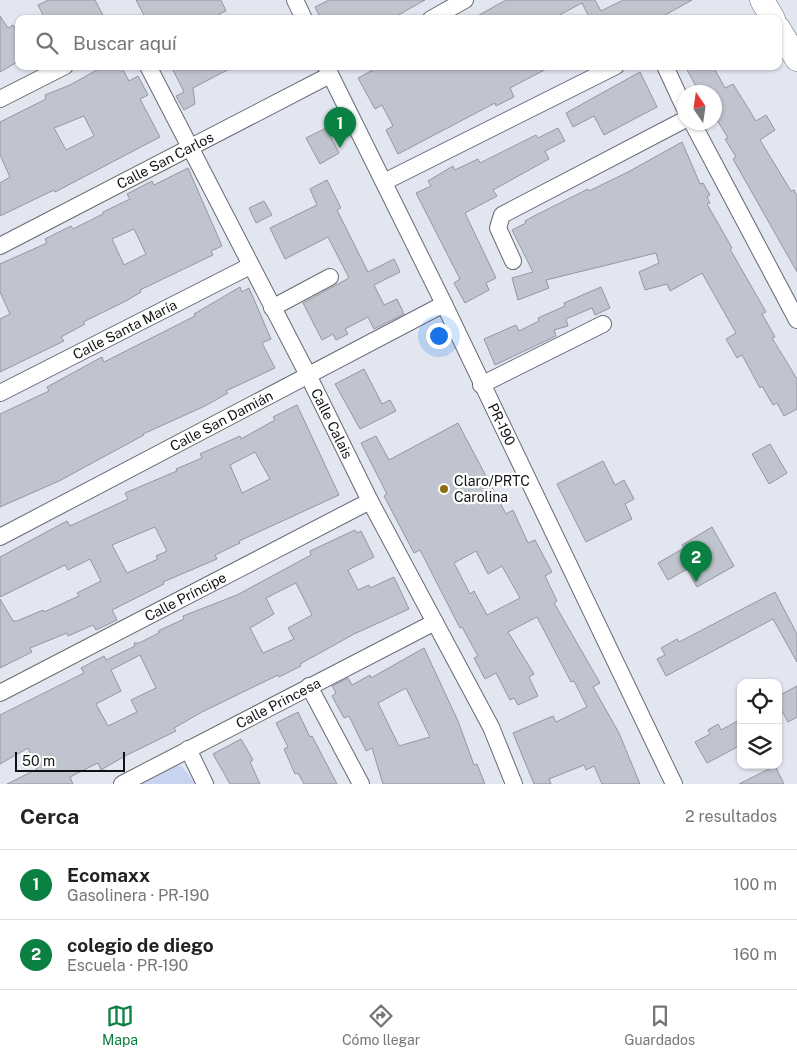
<!DOCTYPE html>
<html lang="es">
<head>
<meta charset="utf-8">
<style>
	:root { --surface:#fff; --page:#f6f6f6; --text:#222; --muted:#767676; --line:#e0e0e0; --accent:#0b8043 }
	body { margin:0; font-family:"Public Sans",sans-serif; background:var(--page); color:var(--text) }
	.controls { position:absolute; right:15px; bottom:15px; display:grid; overflow:hidden; border-radius:10px; box-shadow:0 1px 4px #0004 }
	.controls button { width:45px; height:45px; display:grid; place-items:center; padding:0; border:0; border-bottom:1px solid var(--line); background:var(--surface); color:var(--text); font:25px sans-serif }
	.compass { position:absolute; left:677px; top:85px; width:45px; height:45px; border-radius:50%; background:var(--surface); box-shadow:0 1px 4px #0004; rotate:347deg }
	.scale { position:absolute; left:15px; bottom:12px; width:110px; box-sizing:border-box; padding-left:5px; border:2px solid #111215; border-top:0; font-size:14px; line-height:18px; white-space:nowrap; color:#111215; -webkit-text-stroke:4px #fff; paint-order:stroke }
	.you { position:absolute; left:438px; top:335px; width:18px; height:18px; margin:-12px; border:4px solid #fff; border-radius:50%; background:#1a73e8; box-shadow:0 0 0 8px #1a73e833 }
	.badge { display:grid; place-items:center; width:32px; height:32px; border-radius:50%; background:var(--accent); color:#fff; font-size:16px; font-weight:700 }
	.pin { position:absolute; translate:-50% -41px; filter:drop-shadow(0 1px 2px #0008) }
	.pin::after { content:''; position:absolute; top:26px; width:18px; height:15px; background:inherit; clip-path:polygon(0 0,100% 0,50% 100%) }
	.list { margin:0; padding:0; list-style:none }
	h2 { display:flex; justify-content:space-between; align-items:center; height:65px; margin:0; padding:0 20px; font-size:21px }
	h2 small { font-size:16px; font-weight:400; color:var(--muted) }
	.list li { display:grid; grid-template-columns:32px 1fr auto; gap:15px; align-items:center; box-sizing:border-box; height:70px; padding:0 20px; border-top:1px solid var(--line) }
	.list b { display:block; font-size:19px; white-space:nowrap }
	.list p { margin:0; font-size:16px; white-space:nowrap; color:var(--muted) }
	.list em { font-size:16px; font-style:normal; color:var(--muted) }
	.icon { flex:none; width:28px; height:28px; fill:none; stroke:currentColor; stroke-width:2; stroke-linecap:round; stroke-linejoin:round }
	.map { position:relative; flex:none; width:797px; height:784px; overflow:hidden }
	.search { position:absolute; background:var(--surface); box-shadow:0 1px 4px #0004; left:15px; right:15px; top:15px; height:55px; display:flex; align-items:center; gap:12px; box-sizing:border-box; padding:0 18px; border-radius:10px; color:var(--muted); font-size:19px }
	.sheet { height:205px; background:var(--surface) }
	nav { display:flex; justify-content:space-around; align-items:center; box-sizing:border-box; height:70px; border-top:1px solid var(--line); background:var(--surface); font-size:14px; color:var(--muted) }
	nav a { display:grid; justify-items:center; gap:2px }
	nav .on { color:var(--accent) }
	.map>svg:first-child { display:block }
	.green { fill:#c8d3ef }
	.building { fill:#c0c4ce; stroke:#9497a1; fill-rule:evenodd }
	.lines { fill:none; stroke-linecap:round; stroke-linejoin:round }
	.minor-casing { stroke:#676a73; stroke-width:18 }
	.highway-casing { stroke:#676a73; stroke-width:25 }
	.minor { stroke:#fff; stroke-width:16 }
	.highway { stroke:#fff; stroke-width:24 }
	.poi-dot { fill:#8c6e11; stroke:#fff; stroke-width:2 }
	.labels { text-anchor:middle; stroke-width:4.5; stroke-linejoin:round; paint-order:stroke }
	.street-label { font-size:14px; fill:#111215; stroke:#fff }
	.poi-label { font-size:14px; fill:#111215; stroke:#fff; text-anchor:start }
</style>
</head>
<body>
<div class="map">
<svg width="797" height="784" viewBox="0 0 797 784">
	<rect width="100%" height="100%" fill="#e2e6f0"/>
	<polygon class="green" points="172,766 181,766 196,784 138,784"/>
	<g class="building">
		<polygon points="48,0 95,0 105,19 45,19 38,5"/>
		<polygon points="136,0 221,0 226,11 219,14 222,19 146,19"/>
		<polygon points="329,0 425,0 391,19 321,19 315,7"/>
		<polygon points="506,0 595,0 601,11 623,0 692,0 658,19 586,19 589,17 582,3 552,19 472,19"/>
		<polygon points="0,16 8,28 13,25 19,35 19,61 0,72"/>
		<path d="M104 66H121L129 81 138 76 148 95 140 99 160 137 55 192 54 190 0 216V183L10 177 0 155V122L46 99 45 95 70 85ZM84 116 94 136 66 150 54 128Z"/>
		<polygon points="171,66 235,66 193,88 195,104 184,110 176,96 184,92"/>
		<polygon points="380,66 552,66 510,88 514,97 496,106 495,103 398,154 386,130 393,126 382,105 375,109 358,78"/>
		<polygon points="685,66 713,66 725,88 733,84 756,121 766,115 775,130 760,140 791,191 794,190 797,196 797,272 733,159 736,157 725,139 728,138 714,115 714,92 699,92"/>
		<polygon points="640,72 657,107 604,135 594,116 573,127 566,113"/>
		<polygon points="326,128 339,153 320,164 306,138"/>
		<polygon points="558,128 565,141 545,151 549,159 493,190 497,196 465,213 496,278 486,283 489,290 465,303 454,283 460,279 416,193 431,186 428,181 453,166 455,170 478,159 480,163 536,135 538,138"/>
		<polygon points="682,142 700,184 703,183 710,195 707,197 710,203 707,204 732,248 730,249 766,312 762,314 775,337 772,338 797,379 797,409 784,416 777,403 773,405 762,386 760,388 742,355 737,358 726,339 736,333 702,273 670,291 667,284 645,290 639,272 659,263 656,253 546,280 549,288 518,300 512,278 533,272 512,230 526,223 525,221 534,216 588,189 589,191 628,172"/>
		<path d="M188 168 222 246 211 251 213 255 140 290 141 292 126 301 83 322 85 324 61 337 64 341 0 372V319L10 314 0 292V264L47 243 45 239 71 226 73 229 103 214V212L130 199 127 194 152 181 154 185ZM134 229 146 254 124 265 112 239Z"/>
		<polygon points="327,180 341,208 337,210 368,272 394,259 400,272 374,285 384,305 397,299 404,314 374,329 368,317 345,329 348,334 336,340 333,334 322,340 303,303 349,278 328,237 285,259 270,228 317,205 310,189"/>
		<polygon points="264,201 272,215 256,223 249,208"/>
		<polygon points="240,287 242,292 249,288 255,302 271,339 262,343 275,368 226,391 228,393 205,406 143,434 144,435 59,481 0,507 0,414 49,391 47,387 102,357 104,362 195,316 194,314"/>
		<polygon points="601,287 610,308 595,315 592,308 566,319 568,326 554,330 556,336 495,365 484,339 516,325 519,331 539,321 538,318 565,306 564,303"/>
		<polygon points="364,369 382,404 390,400 396,411 360,429 335,384"/>
		<path d="M297 405 339 495 239 541 240 543 215 555 217 559 163 582 164 584 112 610 117 620 96 630 93 625 68 636 67 633 30 648 32 652 0 668V599L13 621H17L43 610 44 612 79 596 77 593 101 581 90 559 68 570 65 565 0 597V557L67 521 70 526 128 499 125 493 177 471 176 469 202 458 200 454 240 436 241 439 275 420 273 417ZM255 452 270 479 242 493 230 465ZM155 527 167 551 156 556 158 559 127 573 112 545Z"/>
		<path d="M458 423 506 514 513 510 528 543 535 540 552 572 545 576 557 601 554 603 600 683 593 687 619 733 640 784H602L594 766 586 770 584 765 549 779 551 784H534L513 733 553 716 556 722 587 707 574 681 571 682 537 617 508 632 534 674 529 677 538 696 518 705 514 698 510 700 496 673 485 679 474 658 478 656 462 627 460 628 420 550 414 553 384 496 387 494 361 443 376 436 389 460ZM476 551 488 574 502 566 520 598 487 615 474 591 470 594 454 563Z"/>
		<polygon points="770,444 787,473 769,484 752,454"/>
		<polygon points="603,461 615,485 624,480 634,499 625,504 632,519 586,542 557,484"/>
		<polygon points="712,527 734,566 697,587 687,569 668,580 658,563 684,548 682,545"/>
		<path d="M355 530 357 533 361 531 374 557 348 570 358 590 369 585 370 588 394 577 409 609 354 634 300 664 301 666 279 677 278 675 202 712 174 728 176 731 125 756 101 770 98 763 70 777 73 784H7L37 769 28 748 0 764V715L84 673 81 668 104 656 106 660 135 646 134 643H139L159 633 158 631 184 619 183 616 237 595 311 555 310 551ZM296 583 312 615 288 628 294 639 263 653 250 628 274 614 266 598ZM140 655 156 688 131 700 137 712 108 726 96 704 121 691 111 670Z"/>
		<polygon points="775,592 797,634 797,662 773,619 666,676 657,659 665,655 661,648 677,639 679,642"/>
		<path d="M424 648 458 721 474 765 477 764 485 784H383L372 748 366 751 349 716 344 718 332 696 336 693 332 686 348 678 352 685 370 675 371 678ZM406 688 430 737 399 746 378 703Z"/>
		<polygon points="797,686 797,717 788,722 778,704 778,696"/>
		<polygon points="298,712 310,737 312,736 337,784 304,784 298,773 295,774 284,749 288,747 276,723"/>
		<polygon points="741,719 741,745 707,763 695,742 710,734 708,730 718,724 721,730"/>
		<polygon points="241,739 253,760 250,762 260,784 230,784 213,754"/>
		<polygon points="775,766 784,784 739,784"/>
	</g>
	<g class="lines">
		<g class="minor-casing">
			<g id="minor">
				<polyline points="295,0 304,19"/>
				<polyline points="431,19 465,0"/>
				<path id="s1" d="M148 66 309 377 370 501 491 727 514 784"/>
				<path id="s2" d="M326 66 444 304 674 784"/>
				<polyline points="665,66 684,107"/>
				<polyline points="0,99 65,66"/>
				<polyline points="692,122 797,320"/>
				<polyline points="384,182 616,66"/>
				<path id="s3" d="M0 246 330 75"/>
				<polyline points="513,261 498,228 502,215 684,120"/>
				<polyline points="272,308 330,277"/>
				<polyline points="481,385 603,324"/>
				<path id="s4" d="M0 393 250 266"/>
				<path id="s5" d="M0 537 444 304"/>
				<polyline points="309,686 361,784"/>
				<path id="s6" d="M0 693 370 501"/>
				<polyline points="188,749 205,784"/>
				<path id="s7" d="M122 784 435 622"/>
			</g>
		</g>
		<g class="highway-casing">
			<g id="highway">
				<polyline points="762,0 773,19"/>
				<polyline points="778,28 797,59"/>
			</g>
		</g>
		<use href="#minor" class="minor"/>
		<use href="#highway" class="highway"/>
	</g>
	<circle class="poi-dot" cx="444" cy="489" r="5"/>
	<g class="labels">
		<g class="street-label">
			<text dy="5" stroke="none"><textPath href="#s3" startOffset="186">Calle San Carlos</textPath></text>
			<text dy="5" stroke="none"><textPath href="#s4" startOffset="140">Calle Santa María</textPath></text>
			<text dy="5" stroke="none"><textPath href="#s5" startOffset="250">Calle San Damián</textPath></text>
			<text dy="5" stroke="none"><textPath href="#s1" startOffset="402">Calle Calais</textPath></text>
			<text dy="5" stroke="none"><textPath href="#s2" startOffset="399">PR-190</textPath></text>
			<text dy="5" stroke="none"><textPath href="#s6" startOffset="209">Calle Príncipe</textPath></text>
			<text dy="5" stroke="none"><textPath href="#s7" startOffset="176">Calle Princesa</textPath></text>
		</g>
		<g class="poi-label">
			<text x="454" y="486">Claro/PRTC<tspan x="454" dy="16">Carolina</tspan></text>
		</g>
	</g>
</svg>
<div class="controls">
<button><svg class="icon" aria-label="locate" viewBox="0 0 24 24"><circle cx="12" cy="12" r="6"/><path d="M12 2v4M12 18v4M2 12h4M18 12h4"/></svg></button>
<button><svg class="icon" aria-label="layers" viewBox="0 0 24 24"><path d="M12 4l9 5-9 5-9-5zM3 14l9 5 9-5"/></svg></button>
</div>
<svg class="compass" viewBox="-18 -18 36 36"><path d="M0-13l5 13h-10z" fill="#e53935"/><path d="M0 13l5-13h-10z" fill="#767676"/></svg>
<div class="scale">50 m</div>
<div class="you"></div>
<div class="pin badge" style="left:340px;top:148px">1</div>
<div class="pin badge" style="left:696px;top:582px">2</div>
<div class="search"><svg class="icon" aria-label="search" viewBox="0 0 24 24"><circle cx="10" cy="10" r="6"/><path d="M15 15l6 6"/></svg>Buscar aquí</div>
</div>
<section class="sheet">
<h2>Cerca<small>2 resultados</small></h2>
<ul class="list">
<li><span class="badge">1</span><div><b>Ecomaxx</b><p>Gasolinera · PR-190</p></div><em>100 m</em></li>
<li><span class="badge">2</span><div><b>colegio de diego</b><p>Escuela · PR-190</p></div><em>160 m</em></li>
</ul>
</section>
<nav>
<a class="on"><svg class="icon" aria-label="map" viewBox="0 0 24 24"><path d="M3 6l6-2 6 2 6-2v14l-6 2-6-2-6 2zM9 4v14M15 6v14"/></svg>Mapa</a>
<a><svg class="icon" aria-label="directions" viewBox="0 0 24 24"><path d="M12 3l9 9-9 9-9-9zM9 14v-3h6M13 9l2 2-2 2"/></svg>Cómo llegar</a>
<a><svg class="icon" aria-label="saved" viewBox="0 0 24 24"><path d="M7 4h10v16l-5-4-5 4z"/></svg>Guardados</a>
</nav>
</body>
</html>
